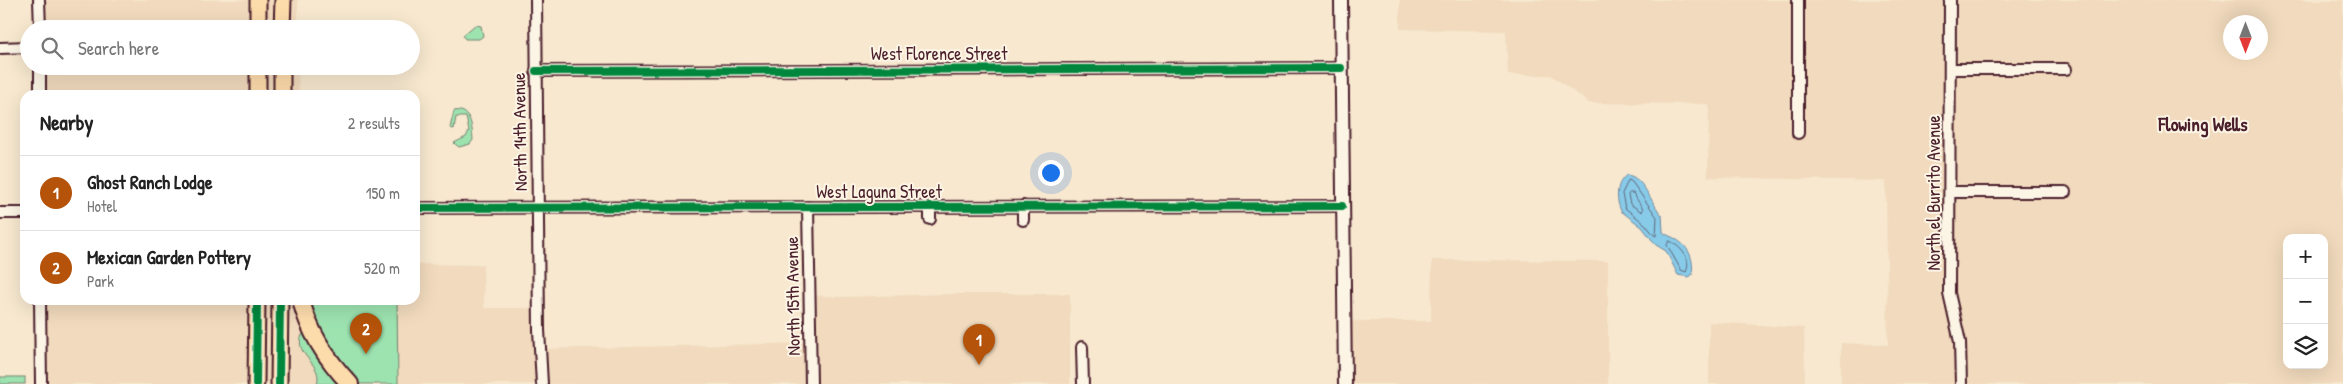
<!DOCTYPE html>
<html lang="en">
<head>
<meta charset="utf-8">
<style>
	:root { --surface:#fff; --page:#f6f6f6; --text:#222; --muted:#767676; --line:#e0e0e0; --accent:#b45309 }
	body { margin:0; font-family:"Patrick Hand",sans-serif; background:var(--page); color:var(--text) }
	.controls { position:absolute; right:15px; bottom:15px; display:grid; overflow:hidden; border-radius:10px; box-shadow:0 5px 20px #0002 }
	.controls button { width:45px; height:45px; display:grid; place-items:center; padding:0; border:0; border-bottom:1px solid var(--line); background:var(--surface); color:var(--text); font:25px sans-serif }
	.compass { position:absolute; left:2223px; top:15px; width:45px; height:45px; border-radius:50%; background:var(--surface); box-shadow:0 5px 20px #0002; rotate:180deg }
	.you { position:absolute; left:1050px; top:172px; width:18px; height:18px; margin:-12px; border:4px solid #fff; border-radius:50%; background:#1a73e8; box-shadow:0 0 0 8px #1a73e833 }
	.badge { display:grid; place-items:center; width:32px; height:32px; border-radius:50%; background:var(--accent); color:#fff; font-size:16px; font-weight:700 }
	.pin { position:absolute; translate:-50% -41px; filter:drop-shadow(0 1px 2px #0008) }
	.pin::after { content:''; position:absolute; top:26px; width:18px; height:15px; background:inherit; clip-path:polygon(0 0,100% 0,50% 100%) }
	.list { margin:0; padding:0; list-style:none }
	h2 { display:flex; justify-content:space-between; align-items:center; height:65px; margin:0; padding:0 20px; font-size:21px }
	h2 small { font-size:16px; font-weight:400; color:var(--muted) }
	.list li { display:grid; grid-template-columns:32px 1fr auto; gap:15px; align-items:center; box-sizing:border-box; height:75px; padding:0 20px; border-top:1px solid var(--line) }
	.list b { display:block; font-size:19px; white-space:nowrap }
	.list p { margin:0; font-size:16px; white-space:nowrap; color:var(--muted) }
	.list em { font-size:16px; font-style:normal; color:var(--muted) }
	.icon { flex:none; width:28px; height:28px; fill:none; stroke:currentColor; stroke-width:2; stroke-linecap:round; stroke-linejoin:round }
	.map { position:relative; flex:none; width:2343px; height:384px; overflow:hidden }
	.search { position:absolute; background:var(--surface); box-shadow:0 5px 20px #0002; left:20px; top:20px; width:400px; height:55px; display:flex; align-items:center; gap:12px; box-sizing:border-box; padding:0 18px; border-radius:28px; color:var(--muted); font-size:19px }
	.panel { position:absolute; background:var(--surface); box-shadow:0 5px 20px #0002; left:20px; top:90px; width:400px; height:215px; border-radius:15px }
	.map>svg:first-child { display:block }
	.built { fill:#f1dabd; fill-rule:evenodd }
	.green { fill:#9de3b0; stroke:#74816e }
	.water { fill:#87cbe9; stroke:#6f869d }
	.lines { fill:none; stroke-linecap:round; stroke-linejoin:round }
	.shore { stroke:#626477; stroke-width:1 }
	.minor-casing { stroke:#4a1f2b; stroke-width:14 }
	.tertiary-casing { stroke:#4a1f2b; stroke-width:16 }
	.primary-casing { stroke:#4a1f2b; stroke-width:19 }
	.trunk-casing { stroke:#4a1f2b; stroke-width:20 }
	.minor { stroke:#fcf5e5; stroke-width:10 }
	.tertiary { stroke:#fcf5e5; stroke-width:12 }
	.primary { stroke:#fddcac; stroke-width:15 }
	.trunk { stroke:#fddcac; stroke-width:16 }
	.cycleway-casing { stroke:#fcf5e5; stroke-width:11 }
	.cycleway { stroke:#00873e; stroke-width:8 }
	.labels { text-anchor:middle; stroke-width:4; stroke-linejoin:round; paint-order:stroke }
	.street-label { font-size:18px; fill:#4a1f2b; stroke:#fcf5e5 }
	.neighbourhood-label { font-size:19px; font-weight:bold; fill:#4a1f2b; stroke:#fcf5e5 }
</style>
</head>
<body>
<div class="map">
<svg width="2343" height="384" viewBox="0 0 2343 384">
	<rect width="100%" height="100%" fill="#f7e8cf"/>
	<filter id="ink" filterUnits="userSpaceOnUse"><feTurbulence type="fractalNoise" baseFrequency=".02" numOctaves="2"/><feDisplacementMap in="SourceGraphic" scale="10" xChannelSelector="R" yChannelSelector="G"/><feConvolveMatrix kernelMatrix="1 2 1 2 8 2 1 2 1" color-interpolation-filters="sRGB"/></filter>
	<g filter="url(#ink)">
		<g class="built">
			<polygon points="39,0 298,0 298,29 40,29"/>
			<path d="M1400 0H2343V384H1841V343L1888 345 1886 181 1708 177 1709 104 1589 103 1551 75H1508L1506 31 1400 29ZM2230 22H2260V52H2230ZM2287 238H2324V365H2287Z"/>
			<polygon points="40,66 298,66 299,95 40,95"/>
			<polygon points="1432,260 1608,261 1608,384 1345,384 1344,321 1431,321"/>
			<polygon points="415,264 483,265 484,308 538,308 541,349 810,343 810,295 841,297 953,294 1070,294 1070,384 41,384 40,300 415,300"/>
			<polygon points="1709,322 1804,328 1805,384 1709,384"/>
		</g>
		<g class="green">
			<polygon points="475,25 481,26 483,36 479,39 465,39 463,35"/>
			<path d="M454 111C471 108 472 126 473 140L470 144 459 147 454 143 466 137 469 131 466 117H456L454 129 450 128Z"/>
			<polygon points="308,300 397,300 398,384 358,384 315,329"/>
			<path d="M307 332 342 384H317C324 363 293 356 302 335Z"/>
			<rect x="0" y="377" width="25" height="7"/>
		</g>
		<path class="water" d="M1627 175C1644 177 1651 204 1662 215L1663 232C1667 236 1672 236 1677 240 1690 248 1694 260 1692 275L1689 277 1678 275 1666 251 1656 245 1642 227 1621 211C1616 200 1615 183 1627 175Z"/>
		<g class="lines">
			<g class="shore">
				<polygon points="1629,180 1632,182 1657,217 1656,236 1654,235 1645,224 1625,208 1622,194"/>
				<polygon points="1630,193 1633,193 1643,209 1642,212 1630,204 1628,195"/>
				<path d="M1670 241C1681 247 1692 259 1686 272L1681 270 1667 245Z"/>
			</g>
			<g class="minor-casing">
				<g id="minor">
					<polyline points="39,0 40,29"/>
					<polyline points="536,0 539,330 542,384"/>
					<polyline points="1798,0 1798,133"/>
					<polyline points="1950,0 1949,293 1960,342 1961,384"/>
					<polyline points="0,48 29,47"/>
					<polyline points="40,66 40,95"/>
					<polyline points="1951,69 2066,69"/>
					<polyline points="536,71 1341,68"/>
					<polyline points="1950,192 2065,192"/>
					<polyline points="1023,206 1023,220"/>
					<polyline points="808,207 811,384"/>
					<polyline points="930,207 930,219"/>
					<polyline points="415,208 1342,206"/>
					<polyline points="0,213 25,213"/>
					<polyline points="40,300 41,384"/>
					<polyline points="1082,347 1083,384"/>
				</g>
			</g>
			<g class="tertiary-casing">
				<polyline id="tertiary" points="1341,0 1345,384"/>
			</g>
			<g class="primary-casing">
				<g id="primary">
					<polyline points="258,29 258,0"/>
					<polyline points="282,29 283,0"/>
					<polyline points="258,95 258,66"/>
					<polyline points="282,95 282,66"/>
					<polyline points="256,384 257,300"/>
					<polyline points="279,384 280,300"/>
				</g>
			</g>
			<g class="trunk-casing">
				<path id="trunk" d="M301 300C309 332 327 360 350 384"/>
			</g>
			<use href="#minor" class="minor"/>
			<use href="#tertiary" class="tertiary"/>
			<use href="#primary" class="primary"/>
			<use href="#trunk" class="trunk"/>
			<g class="cycleway-casing">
				<g id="cycleway">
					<polyline points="536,71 1341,68"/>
					<polyline points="415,208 1342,206"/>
					<polyline points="256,384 257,300"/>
					<polyline points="279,384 280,300"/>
				</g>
			</g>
			<use href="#cycleway" class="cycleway"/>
		</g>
	</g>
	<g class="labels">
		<g class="street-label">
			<text x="939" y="60">West Florence Street</text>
			<text transform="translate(520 132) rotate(-91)" y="6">North 14th Avenue</text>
			<text x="879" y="198">West Laguna Street</text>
			<text transform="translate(1934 193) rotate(-90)" y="6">North el Burrito Avenue</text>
			<text transform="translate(793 296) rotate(-91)" y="6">North 15th Avenue</text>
		</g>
		<g class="neighbourhood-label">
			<text x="2203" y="131">Flowing Wells</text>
		</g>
	</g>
</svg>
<div class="controls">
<button>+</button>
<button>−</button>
<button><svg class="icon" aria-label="layers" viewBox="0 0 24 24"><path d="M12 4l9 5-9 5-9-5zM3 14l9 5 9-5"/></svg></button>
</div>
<svg class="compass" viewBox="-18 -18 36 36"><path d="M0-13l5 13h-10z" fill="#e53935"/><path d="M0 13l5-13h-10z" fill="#767676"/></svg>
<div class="you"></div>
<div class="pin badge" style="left:979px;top:365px">1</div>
<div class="pin badge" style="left:366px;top:354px">2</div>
<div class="search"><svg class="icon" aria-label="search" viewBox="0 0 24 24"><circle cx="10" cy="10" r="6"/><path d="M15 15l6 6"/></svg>Search here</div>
<section class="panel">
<h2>Nearby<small>2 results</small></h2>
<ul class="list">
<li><span class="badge">1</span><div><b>Ghost Ranch Lodge</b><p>Hotel</p></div><em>150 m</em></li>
<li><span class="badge">2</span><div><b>Mexican Garden Pottery</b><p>Park</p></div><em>520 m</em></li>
</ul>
</section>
</div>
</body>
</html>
